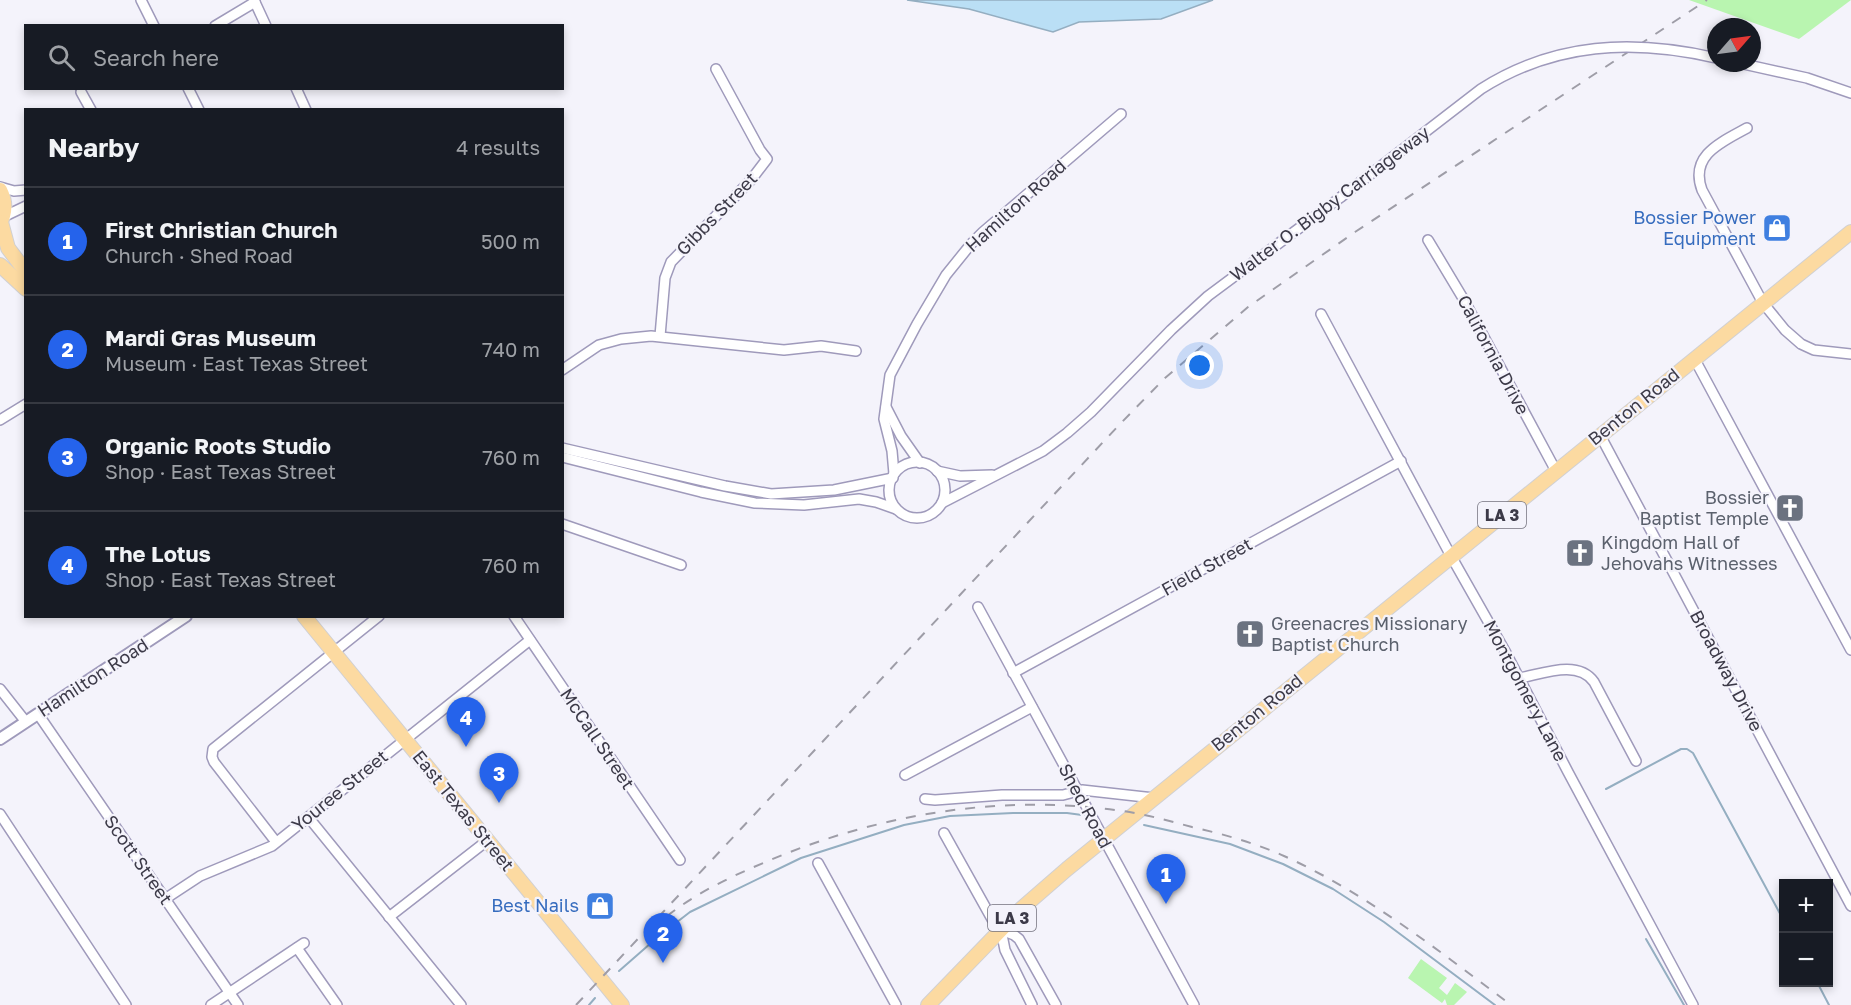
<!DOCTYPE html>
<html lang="en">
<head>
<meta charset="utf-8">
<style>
	:root { --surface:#171b24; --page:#20242c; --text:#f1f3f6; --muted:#9ea1a6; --line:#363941; --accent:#2563eb }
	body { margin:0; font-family:"Golos Text",sans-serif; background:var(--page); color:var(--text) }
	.controls { position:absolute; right:18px; bottom:18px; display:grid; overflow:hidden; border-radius:0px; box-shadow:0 3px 9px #0003 }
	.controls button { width:54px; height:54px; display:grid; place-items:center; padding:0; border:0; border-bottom:2px solid var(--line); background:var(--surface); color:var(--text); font:30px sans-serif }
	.compass { position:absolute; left:1707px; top:18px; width:54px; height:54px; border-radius:50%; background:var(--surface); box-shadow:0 3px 9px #0003; rotate:62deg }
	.you { position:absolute; left:1200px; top:366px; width:21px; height:21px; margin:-15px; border:4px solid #fff; border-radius:50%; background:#1a73e8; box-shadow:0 0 0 9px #1a73e833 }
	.badge { display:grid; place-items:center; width:39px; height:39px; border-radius:50%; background:var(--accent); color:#fff; font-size:20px; font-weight:700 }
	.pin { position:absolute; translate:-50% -50px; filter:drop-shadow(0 2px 3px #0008) }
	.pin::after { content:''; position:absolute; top:32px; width:21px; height:18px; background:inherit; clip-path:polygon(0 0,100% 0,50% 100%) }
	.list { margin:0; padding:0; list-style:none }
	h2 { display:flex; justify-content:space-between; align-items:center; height:78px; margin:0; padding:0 24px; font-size:26px }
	h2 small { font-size:20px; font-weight:400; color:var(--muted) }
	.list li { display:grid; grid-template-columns:39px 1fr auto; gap:18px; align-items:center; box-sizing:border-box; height:108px; padding:0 24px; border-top:2px solid var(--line) }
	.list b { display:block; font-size:22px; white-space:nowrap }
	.list p { margin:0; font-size:20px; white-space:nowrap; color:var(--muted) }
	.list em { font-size:20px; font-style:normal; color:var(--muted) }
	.icon { flex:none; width:33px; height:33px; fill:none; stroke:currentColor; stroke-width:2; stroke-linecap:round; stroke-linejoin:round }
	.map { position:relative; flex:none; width:1851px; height:1005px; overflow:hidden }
	.search { position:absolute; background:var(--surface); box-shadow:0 3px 9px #0003; left:24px; top:24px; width:540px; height:66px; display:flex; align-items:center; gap:15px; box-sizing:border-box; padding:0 21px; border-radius:0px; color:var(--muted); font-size:22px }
	.panel { position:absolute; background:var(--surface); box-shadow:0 3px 9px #0003; left:24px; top:108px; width:540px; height:510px; border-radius:0px }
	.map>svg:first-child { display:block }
	.green { fill:#b9f5b0 }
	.water { fill:#badff5; stroke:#94aec1; stroke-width:1.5 }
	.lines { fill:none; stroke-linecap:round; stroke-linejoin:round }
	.stream { stroke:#94aec1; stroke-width:2 }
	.minor-casing { stroke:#9f9abb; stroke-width:12 }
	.tertiary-casing { stroke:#9f9abb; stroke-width:14 }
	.primary-casing { stroke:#d0d0d3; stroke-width:16 }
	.minor { stroke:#fff; stroke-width:9 }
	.tertiary { stroke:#fff; stroke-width:10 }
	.primary { stroke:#fcdaa1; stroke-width:14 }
	.rail { stroke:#9e9da7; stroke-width:2; stroke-dasharray:10 10; stroke-linecap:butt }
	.minor-bridge-casing { stroke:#9f9abb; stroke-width:12; stroke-linecap:butt }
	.minor-bridge { stroke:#fff; stroke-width:9 }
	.labels { text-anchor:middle; stroke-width:4.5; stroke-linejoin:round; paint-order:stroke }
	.shield { fill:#f4f3fb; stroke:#73727e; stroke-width:1.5 }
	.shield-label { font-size:16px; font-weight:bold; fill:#3c3a48 }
	.street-label { font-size:18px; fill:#3c3a48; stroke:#f4f3fb }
	.shop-label { font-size:18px; fill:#366cbe; stroke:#f4f3fb; text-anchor:end }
	.worship-label { font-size:18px; fill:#5b616d; stroke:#f4f3fb; text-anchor:start }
</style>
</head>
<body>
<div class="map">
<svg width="1851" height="1005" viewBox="0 0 1851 1005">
	<rect width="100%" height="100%" fill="#f4f3fb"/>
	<g class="green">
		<polygon points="1689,0 1851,0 1799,39"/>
		<polygon points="1421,959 1447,978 1439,988 1447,995 1455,983 1467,992 1454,1005 1447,1005 1445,999 1442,1003 1408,978"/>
	</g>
	<polygon class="water" points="907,0 1213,0 1161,19 1079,22 1053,32 969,9"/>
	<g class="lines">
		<g class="stream">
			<polyline points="1606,789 1681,749 1687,749 1693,753 1784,921"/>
			<polyline points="1144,825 1230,844 1283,864 1333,889 1384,922 1495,1005"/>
			<polyline points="1646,939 1684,1005"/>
			<polyline points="619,971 659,936 690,912 801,858 904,825 950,816 1013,813 1067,813 1082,815"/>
			<polyline points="1817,982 1829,1005"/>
			<polyline points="589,1005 595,998"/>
		</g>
		<g class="minor-casing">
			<g id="minor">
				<polyline points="141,0 154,26"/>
				<polyline points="254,0 266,26"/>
				<polyline points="215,26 255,2"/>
				<polyline points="1739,63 1807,78 1851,93"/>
				<polyline points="188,88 199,110"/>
				<polyline points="296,88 306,110"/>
				<polyline points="81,92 91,110"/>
				<path d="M1747 128C1722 142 1689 155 1702 190L1763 303 1785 330 1801 344 1814 350 1851 354"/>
				<polyline points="0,187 14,191 26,190"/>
				<polyline points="3,217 26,206"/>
				<polyline points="1428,240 1464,300 1556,471"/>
				<polyline points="1321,314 1451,556 1506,653 1568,772 1693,1005"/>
				<polyline points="660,336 665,278 671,262 751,180 767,159 760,150 716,69"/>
				<polyline points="1694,358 1851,650"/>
				<polyline points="562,370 599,345 621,339 651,336 784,350 821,346 856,351"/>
				<polyline points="886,407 901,436 920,463"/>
				<polyline points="0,420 26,404"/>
				<polyline points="1600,435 1851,906"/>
				<polyline points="562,448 725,486 771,494 834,490 893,478"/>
				<polyline points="562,457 701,492 755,503 804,505 859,499 876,502 896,509"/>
				<circle cx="917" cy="490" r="28"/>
				<polyline points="937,471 960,476 992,475"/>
				<polyline points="894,474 892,451 884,419 890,375 917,324 946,275 971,244 983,232 1121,114"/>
				<polyline points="942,503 1043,451 1067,433 1091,412 1171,330 1208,296 1341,197"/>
				<polyline points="562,524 681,565"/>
				<polyline points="978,607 1194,1005"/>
				<polyline points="514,616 680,860"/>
				<polyline points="1013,673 1401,461"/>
				<path d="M1520 678C1542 674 1578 659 1594 682L1636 761"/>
				<polyline points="0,689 26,722"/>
				<polyline points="38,714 238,1005"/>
				<polyline points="905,775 1032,707"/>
				<polyline points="925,799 935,800 1002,795 1063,795 1082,790 1154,798"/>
				<polyline points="0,814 126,1005"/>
				<polyline points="309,818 461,1005"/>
				<polyline points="944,833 992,919 1001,930 1014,935 1019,939 1056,1005"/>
				<polyline points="276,842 214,762 212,757 213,749 379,616"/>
				<polyline points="818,863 896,1005"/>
				<polyline points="165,899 200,876 272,846 530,640"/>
				<polyline points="389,917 488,840"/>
				<polyline points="1001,930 1005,950 1032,1005"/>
				<polyline points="297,948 337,1005"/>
				<polyline points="211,1005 304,943"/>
			</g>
		</g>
		<g class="tertiary-casing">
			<polyline id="tertiary" points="0,739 186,616"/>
		</g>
		<g class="primary-casing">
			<g id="primary">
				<path d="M0 190C6 202 6 212 0 223"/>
				<polyline points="1,222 8,248 26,272"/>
				<polyline points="0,265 26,289"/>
				<polyline points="304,616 622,1005"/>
				<polyline points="928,1005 1021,909 1067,869 1851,232"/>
			</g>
		</g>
		<use href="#minor" class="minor"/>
		<use href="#tertiary" class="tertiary"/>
		<use href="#primary" class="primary"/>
		<g class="rail">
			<path d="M667 916C698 892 732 876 768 861 876 815 998 794 1115 810 1141 813 1166 820 1192 827 1223 834 1255 843 1284 856 1366 893 1439 951 1511 1005"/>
			<polyline points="576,1005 1120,424 1165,378 1248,307 1355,232 1707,0"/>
		</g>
		<g class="minor-bridge-casing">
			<path id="minor-bridge" d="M1341 197 1481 89C1555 42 1633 39 1716 58"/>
		</g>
		<use href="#minor-bridge" class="minor-bridge"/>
	</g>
	<defs>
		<g id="shop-square" transform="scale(1.5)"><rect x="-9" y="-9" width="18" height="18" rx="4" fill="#3f7fe0" stroke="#f4f3fb"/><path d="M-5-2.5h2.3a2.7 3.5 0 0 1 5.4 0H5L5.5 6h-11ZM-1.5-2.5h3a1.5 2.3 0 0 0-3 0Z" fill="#fff"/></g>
		<g id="church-square" transform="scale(1.5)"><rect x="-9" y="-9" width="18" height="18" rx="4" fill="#6b7280" stroke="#f4f3fb"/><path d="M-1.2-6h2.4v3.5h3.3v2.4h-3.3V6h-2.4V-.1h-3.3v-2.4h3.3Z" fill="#fff"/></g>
	</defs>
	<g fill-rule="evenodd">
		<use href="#shop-square" x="1777" y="228"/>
		<use href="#church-square" x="1790" y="508"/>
		<use href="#church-square" x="1580" y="553"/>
		<use href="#church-square" x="1250" y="634"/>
		<use href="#shop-square" x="600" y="906"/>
	</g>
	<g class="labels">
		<g class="shield">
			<rect x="1478" y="502" width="48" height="26" rx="4.5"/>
			<rect x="988" y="905" width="48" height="26" rx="4.5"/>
		</g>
		<g class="shield-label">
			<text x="1502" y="521">LA 3</text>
			<text x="1012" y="924">LA 3</text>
		</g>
		<g class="street-label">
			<text transform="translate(1330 204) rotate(-37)" y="6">Walter O. Bigby Carriageway</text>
			<text transform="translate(1016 206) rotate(-42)" y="6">Hamilton Road</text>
			<text transform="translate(717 214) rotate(-46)" y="6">Gibbs Street</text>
			<text transform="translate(1493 355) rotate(62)" y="6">California Drive</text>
			<text transform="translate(1634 407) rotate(-39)" y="6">Benton Road</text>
			<text transform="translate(1207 567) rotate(-29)" y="6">Field Street</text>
			<text transform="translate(1726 671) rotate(62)" y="6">Broadway Drive</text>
			<text transform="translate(93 678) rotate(-33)" y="6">Hamilton Road</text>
			<text transform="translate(1525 691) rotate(62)" y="6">Montgomery Lane</text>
			<text transform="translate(1257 713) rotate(-39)" y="6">Benton Road</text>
			<text transform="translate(597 739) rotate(56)" y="6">McCall Street</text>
			<text transform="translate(340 791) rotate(-39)" y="6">Youree Street</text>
			<text transform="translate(1085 806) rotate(62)" y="6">Shed Road</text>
			<text transform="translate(463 811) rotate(51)" y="6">East Texas Street</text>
			<text transform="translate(138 860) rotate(55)" y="6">Scott Street</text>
		</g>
		<g class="shop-label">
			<text x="1756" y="224">Bossier Power<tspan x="1756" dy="21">Equipment</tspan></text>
			<text x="579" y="912">Best Nails</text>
		</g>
		<g class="worship-label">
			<text x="1769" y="504" text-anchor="end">Bossier<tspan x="1769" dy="21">Baptist Temple</tspan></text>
			<text x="1601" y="549">Kingdom Hall of<tspan x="1601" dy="21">Jehovahs Witnesses</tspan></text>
			<text x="1271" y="630">Greenacres Missionary<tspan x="1271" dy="21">Baptist Church</tspan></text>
		</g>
	</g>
</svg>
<div class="controls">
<button>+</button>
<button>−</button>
</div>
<svg class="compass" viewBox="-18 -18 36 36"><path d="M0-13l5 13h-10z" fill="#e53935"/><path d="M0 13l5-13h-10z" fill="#9ea1a6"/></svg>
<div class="you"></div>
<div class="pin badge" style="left:1166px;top:904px">1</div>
<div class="pin badge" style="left:663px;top:963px">2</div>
<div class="pin badge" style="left:499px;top:803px">3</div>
<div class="pin badge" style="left:466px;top:747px">4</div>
<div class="search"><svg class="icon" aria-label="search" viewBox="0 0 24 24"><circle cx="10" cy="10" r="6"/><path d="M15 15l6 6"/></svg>Search here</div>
<section class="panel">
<h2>Nearby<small>4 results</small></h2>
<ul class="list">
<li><span class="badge">1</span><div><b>First Christian Church</b><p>Church · Shed Road</p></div><em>500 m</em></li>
<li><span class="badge">2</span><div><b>Mardi Gras Museum</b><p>Museum · East Texas Street</p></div><em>740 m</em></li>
<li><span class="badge">3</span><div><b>Organic Roots Studio</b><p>Shop · East Texas Street</p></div><em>760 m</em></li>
<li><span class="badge">4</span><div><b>The Lotus</b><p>Shop · East Texas Street</p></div><em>760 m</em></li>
</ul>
</section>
</div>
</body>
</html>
